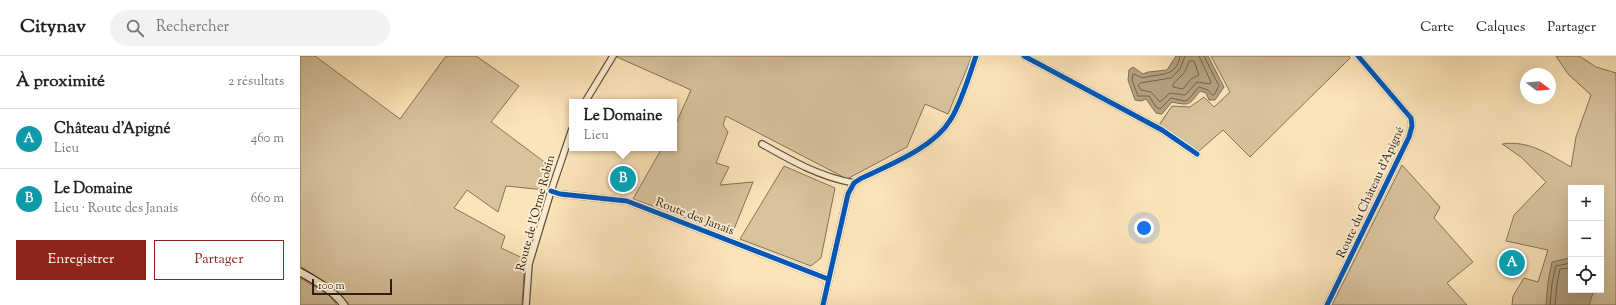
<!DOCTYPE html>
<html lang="fr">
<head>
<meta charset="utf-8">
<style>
	:root { --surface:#fff; --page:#f2f2f2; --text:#222; --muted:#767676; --line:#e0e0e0; --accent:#8f2418 }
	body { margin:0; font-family:"Sorts Mill Goudy",serif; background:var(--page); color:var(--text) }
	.controls { position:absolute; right:12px; bottom:12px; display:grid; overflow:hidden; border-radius:0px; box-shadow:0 4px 16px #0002 }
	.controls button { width:36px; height:36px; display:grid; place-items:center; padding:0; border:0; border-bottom:1px solid var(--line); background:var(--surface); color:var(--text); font:20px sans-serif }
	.compass { position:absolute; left:1220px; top:12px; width:36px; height:36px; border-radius:50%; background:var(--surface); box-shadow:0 4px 16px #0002; rotate:106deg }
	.scale { position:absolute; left:12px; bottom:10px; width:80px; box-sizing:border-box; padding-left:4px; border:2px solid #2a2116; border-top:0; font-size:11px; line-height:14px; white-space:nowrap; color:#2a2116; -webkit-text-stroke:3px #fdedd2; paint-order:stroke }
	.you { position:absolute; left:844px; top:172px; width:14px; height:14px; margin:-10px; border:3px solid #fff; border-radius:50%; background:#1a73e8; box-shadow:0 0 0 6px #1a73e833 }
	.badge { display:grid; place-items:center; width:26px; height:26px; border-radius:50%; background:var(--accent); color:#fff; font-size:13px; font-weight:700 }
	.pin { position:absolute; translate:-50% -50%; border:2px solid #fff; box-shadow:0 1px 4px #0006 }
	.popup { position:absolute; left:269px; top:43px; width:108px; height:52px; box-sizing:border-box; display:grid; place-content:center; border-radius:0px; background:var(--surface); filter:drop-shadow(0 1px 3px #0005); font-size:13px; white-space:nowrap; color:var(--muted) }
	.popup b { font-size:15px; color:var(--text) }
	.popup::after { content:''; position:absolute; left:50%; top:100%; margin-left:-8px; border:8px solid transparent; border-top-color:var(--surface) }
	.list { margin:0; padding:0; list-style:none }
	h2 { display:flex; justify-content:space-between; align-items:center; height:52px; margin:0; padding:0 16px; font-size:17px }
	h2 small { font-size:13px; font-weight:400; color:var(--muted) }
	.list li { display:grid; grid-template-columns:26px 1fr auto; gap:12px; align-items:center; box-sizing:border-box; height:60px; padding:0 16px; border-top:1px solid var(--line) }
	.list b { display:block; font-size:15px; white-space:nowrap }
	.list p { margin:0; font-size:13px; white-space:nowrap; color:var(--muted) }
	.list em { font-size:13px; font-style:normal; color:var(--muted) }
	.actions { display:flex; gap:8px; padding:12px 16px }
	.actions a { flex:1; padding:9px 0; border:1px solid var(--accent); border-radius:0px; text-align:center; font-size:14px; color:var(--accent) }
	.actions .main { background:var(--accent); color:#fff }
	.icon { flex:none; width:22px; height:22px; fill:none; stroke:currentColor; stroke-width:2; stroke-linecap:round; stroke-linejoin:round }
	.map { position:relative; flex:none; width:1316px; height:249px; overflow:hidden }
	header { display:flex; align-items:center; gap:24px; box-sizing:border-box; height:56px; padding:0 20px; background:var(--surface); border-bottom:1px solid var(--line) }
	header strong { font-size:19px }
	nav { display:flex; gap:22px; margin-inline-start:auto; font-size:14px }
	.search { width:280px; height:36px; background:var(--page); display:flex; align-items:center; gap:10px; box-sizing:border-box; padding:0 14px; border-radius:22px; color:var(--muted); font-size:15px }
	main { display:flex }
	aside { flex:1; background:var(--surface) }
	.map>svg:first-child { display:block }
	.green { fill:#d8c39d; stroke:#81725a; fill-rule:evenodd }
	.water { fill:#b5a282; stroke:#7d6e57 }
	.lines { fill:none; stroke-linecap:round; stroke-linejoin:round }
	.shore { stroke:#70624c; stroke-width:1 }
	.street-casing { stroke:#5e523f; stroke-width:8 }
	.secondary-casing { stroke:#2a2116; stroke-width:9 }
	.street { stroke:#fdedd2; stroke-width:5.5 }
	.secondary { stroke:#fdedd2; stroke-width:7 }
	.cycleway-casing { stroke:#fdedd2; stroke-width:8 }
	.cycleway { stroke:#0057b8; stroke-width:5 }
	.labels { text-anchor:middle; stroke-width:4; stroke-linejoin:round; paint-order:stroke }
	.street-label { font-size:12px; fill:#2a2116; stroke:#fdedd2 }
</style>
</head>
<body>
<header>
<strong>Citynav</strong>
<div class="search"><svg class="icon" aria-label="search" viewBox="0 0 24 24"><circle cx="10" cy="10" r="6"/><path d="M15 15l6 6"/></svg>Rechercher</div>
<nav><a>Carte</a><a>Calques</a><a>Partager</a></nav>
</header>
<main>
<aside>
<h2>À proximité<small>2 résultats</small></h2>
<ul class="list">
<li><span class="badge" style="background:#0f9aa8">A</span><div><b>Château d'Apigné</b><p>Lieu</p></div><em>460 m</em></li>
<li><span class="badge" style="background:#0f9aa8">B</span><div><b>Le Domaine</b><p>Lieu · Route des Janais</p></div><em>660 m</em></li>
</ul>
<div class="actions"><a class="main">Enregistrer</a><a>Partager</a></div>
</aside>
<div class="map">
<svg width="1316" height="249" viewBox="0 0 1316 249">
	<rect width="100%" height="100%" fill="#fce4b9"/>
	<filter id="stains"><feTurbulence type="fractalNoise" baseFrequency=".005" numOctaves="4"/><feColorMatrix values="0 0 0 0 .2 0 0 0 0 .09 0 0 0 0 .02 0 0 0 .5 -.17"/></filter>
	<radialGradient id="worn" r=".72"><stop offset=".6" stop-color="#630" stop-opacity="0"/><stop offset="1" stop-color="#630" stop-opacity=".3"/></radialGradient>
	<g class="green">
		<polygon points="0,0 15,0 100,63 146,0 176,0 219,30 191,66 251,111 245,134 206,130 198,156 167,134 154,152 205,180 201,192 225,203 222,249 48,249 32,231 0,210"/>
		<polygon points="318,0 672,0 648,58 625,48 607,91 547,123 426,60 423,69 428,76 416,107 429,111 420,129 453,126 432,178 333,143 362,92 374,92 374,72 391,34 317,1"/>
		<polygon points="911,0 1049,0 1050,2 950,101 923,74 899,95 859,69 872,50 890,51 904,41 914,51 930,36"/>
		<path d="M1256 0H1279L1296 11 1316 17V249H1212L1213 240 1224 222 1238 226 1248 194 1206 185 1214 159 1246 126 1221 101 1202 88C1229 84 1248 98 1271 111L1276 81 1291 39 1268 18ZM1271 132H1301V234H1271Z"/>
		<polygon points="1102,109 1140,151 1134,162 1173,206 1147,227 1167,249 1032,249"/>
		<polygon points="484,110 535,132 521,202 511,210 440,183"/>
		<polygon points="0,222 29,239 37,249 0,249"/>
	</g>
	<g class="water">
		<path d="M876 0H908L924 31 915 44H909L906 37 900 35C889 49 890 50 872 46L862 58 856 57 846 43 841 45 835 44 828 24 829 14 833 11 843 18 848 16 867 14Z"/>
		<polygon points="1269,202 1271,204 1271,234 1294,234 1289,249 1246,249 1248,226 1252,206"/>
	</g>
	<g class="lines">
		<g class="shore">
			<path d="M880 0C877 22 859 17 843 22L833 18 832 24 838 40H849L856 51 860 53 871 42 884 45 888 44 899 31 908 34 912 39H914L919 30 904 0"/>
			<polyline points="885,0 880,13 871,22 840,27 838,29 841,34 851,36 860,46 870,37 885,39 897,26 910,28 911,26 899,0"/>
			<polygon points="890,5 894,5 899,19 891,23 883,33 873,31 873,28 884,17"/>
			<polyline points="1250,249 1252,227 1256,210 1271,207"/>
			<polyline points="1255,249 1257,228 1260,213 1271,212"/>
		</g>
		<g class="street-casing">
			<g id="street">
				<polyline points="724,0 862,74 897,98"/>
				<polyline points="285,46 313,0"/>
				<path d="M462 88C492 105 520 121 554 127"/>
				<polyline points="251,135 260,138 327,145 528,223"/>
				<polyline points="226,249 229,208 251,135 272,73"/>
				<path d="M523 249 548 138 554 127 560 123C589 109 634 92 651 63 662 45 669 20 676 0"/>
				<polyline points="1027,249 1109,81 1112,70 1111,62 1058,0"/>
			</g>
		</g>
		<g class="secondary-casing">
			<path id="secondary" d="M0 216C16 225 33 234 44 249"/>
		</g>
		<use href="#street" class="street"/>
		<use href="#secondary" class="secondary"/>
		<g class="cycleway-casing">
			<g id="cycleway">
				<polyline points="724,0 862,74 897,98"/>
				<polyline points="251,135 260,138 327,145 528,223"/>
				<path d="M523 249 548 138 554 127 560 123C589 109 634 92 651 63 662 45 669 20 676 0"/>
				<polyline points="1027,249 1109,81 1112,70 1111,62 1058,0"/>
			</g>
		</g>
		<use href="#cycleway" class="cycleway"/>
	</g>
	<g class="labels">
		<g class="street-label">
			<text transform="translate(1070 136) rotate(-65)" y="4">Route du Château d'Apigné</text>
			<text transform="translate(235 157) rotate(-75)" y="4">Route de l'Orme Robin</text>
			<text transform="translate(395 160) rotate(21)" y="4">Route des Janais</text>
		</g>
	</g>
	<rect width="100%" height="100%" filter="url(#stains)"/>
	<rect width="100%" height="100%" fill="url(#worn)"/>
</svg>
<div class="controls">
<button>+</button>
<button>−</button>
<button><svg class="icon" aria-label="locate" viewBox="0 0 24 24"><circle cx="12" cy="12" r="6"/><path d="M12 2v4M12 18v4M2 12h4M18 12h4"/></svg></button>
</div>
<svg class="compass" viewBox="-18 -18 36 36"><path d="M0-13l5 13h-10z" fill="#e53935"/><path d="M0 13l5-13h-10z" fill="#767676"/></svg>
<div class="scale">100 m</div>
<div class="you"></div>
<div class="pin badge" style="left:1212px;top:207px;background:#0f9aa8">A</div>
<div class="pin badge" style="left:323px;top:123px;background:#0f9aa8">B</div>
<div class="popup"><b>Le Domaine</b>Lieu</div>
</div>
</main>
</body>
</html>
